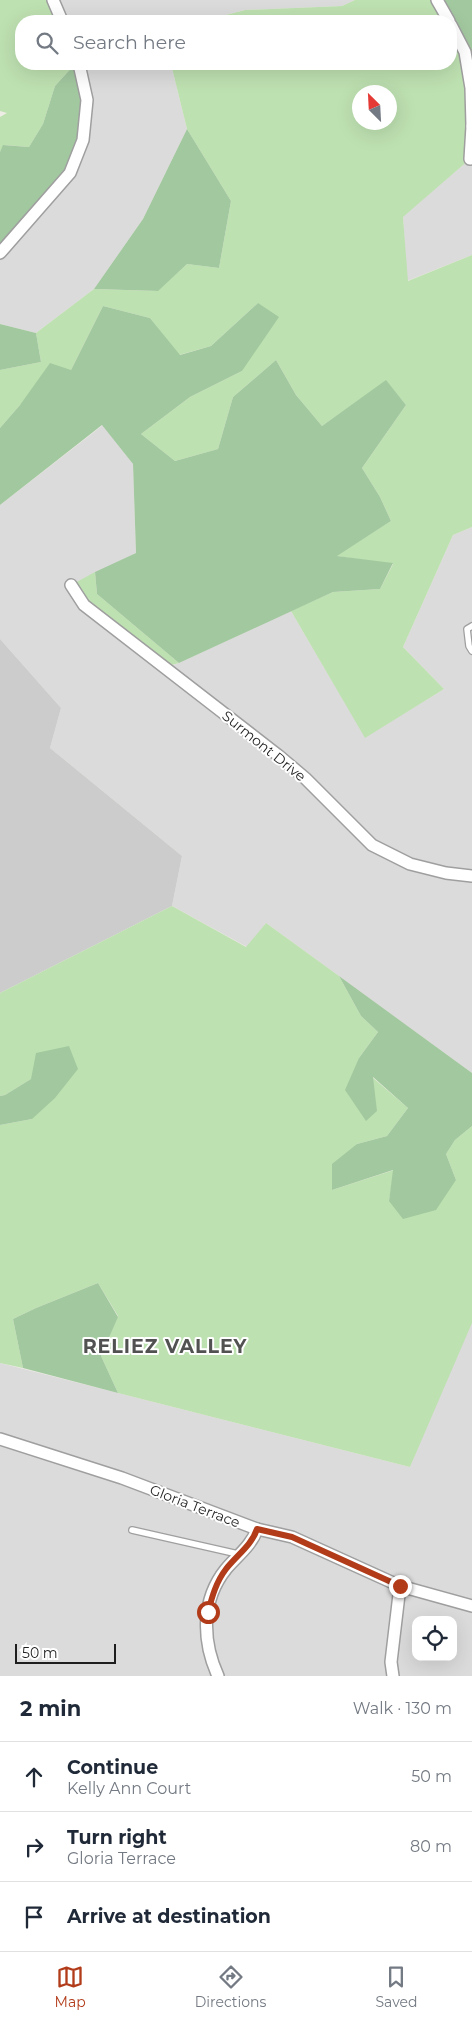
<!DOCTYPE html>
<html lang="en">
<head>
<meta charset="utf-8">
<style>
	:root { --surface:#fff; --page:#f2f2f3; --text:#1f2937; --muted:#747a83; --line:#e0e1e3; --accent:#b23c19 }
	body { margin:0; font-family:Montserrat,sans-serif; background:var(--page); color:var(--text) }
	.controls { position:absolute; right:15px; bottom:15px; display:grid; overflow:hidden; border-radius:10px; box-shadow:0 5px 20px #0002 }
	.controls button { width:45px; height:45px; display:grid; place-items:center; padding:0; border:0; border-bottom:1px solid var(--line); background:var(--surface); color:var(--text); font:25px sans-serif }
	.compass { position:absolute; left:352px; top:85px; width:45px; height:45px; border-radius:50%; background:var(--surface); box-shadow:0 5px 20px #0002; rotate:336deg }
	.scale { position:absolute; left:15px; bottom:12px; width:101px; box-sizing:border-box; padding-left:5px; border:2px solid #1e1e1e; border-top:0; font-size:14px; line-height:18px; white-space:nowrap; color:#1e1e1e; -webkit-text-stroke:4px #fff; paint-order:stroke }
	.stop { position:absolute; width:15px; height:15px; margin:-11px; border:4px solid #b23c19; border-radius:50%; background:#fff }
	.stop.end { background:#b23c19; border-color:#fff; box-shadow:0 1px 5px #0008 }
	.list { margin:0; padding:0; list-style:none }
	h2 { display:flex; justify-content:space-between; align-items:center; height:65px; margin:0; padding:0 20px; font-size:21px }
	h2 small { font-size:16px; font-weight:400; color:var(--muted) }
	.list li { display:grid; grid-template-columns:32px 1fr auto; gap:15px; align-items:center; box-sizing:border-box; height:70px; padding:0 20px; border-top:1px solid var(--line) }
	.list b { display:block; font-size:19px; white-space:nowrap }
	.list p { margin:0; font-size:16px; white-space:nowrap; color:var(--muted) }
	.list em { font-size:16px; font-style:normal; color:var(--muted) }
	.icon { flex:none; width:28px; height:28px; fill:none; stroke:currentColor; stroke-width:2; stroke-linecap:round; stroke-linejoin:round }
	.map { position:relative; flex:none; width:472px; height:1676px; overflow:hidden }
	.search { position:absolute; background:var(--surface); box-shadow:0 5px 20px #0002; left:15px; right:15px; top:15px; height:55px; display:flex; align-items:center; gap:12px; box-sizing:border-box; padding:0 18px; border-radius:20px; color:var(--muted); font-size:19px }
	.sheet { height:275px; background:var(--surface) }
	nav { display:flex; justify-content:space-around; align-items:center; box-sizing:border-box; height:70px; border-top:1px solid var(--line); background:var(--surface); font-size:14px; color:var(--muted) }
	nav a { display:grid; justify-items:center; gap:2px }
	nav .on { color:var(--accent) }
	.map>svg:first-child { display:block }
	.residential { fill:#dcdbdb; fill-rule:evenodd }
	.religious { fill:#ccc }
	.grass { fill:#bee1b1; fill-rule:evenodd }
	.forest { fill:#a2c89f }
	.lines { fill:none; stroke-linecap:round; stroke-linejoin:round }
	.service-casing { stroke:#9f9f9f; stroke-width:8 }
	.minor-casing { stroke:#9f9f9f; stroke-width:14 }
	.service { stroke:#fff; stroke-width:5.5 }
	.minor { stroke:#fff; stroke-width:11 }
	.route { stroke:#b23c19; stroke-width:6 }
	.labels { text-anchor:middle; stroke-width:4; stroke-linejoin:round; paint-order:stroke }
	.street-label { font-size:14px; fill:#1e1e1e; stroke:#fff }
	.district-label { font-size:19px; font-weight:bold; letter-spacing:1px; fill:#515151; stroke:#fff }
</style>
</head>
<body>
<div class="map">
<svg width="472" height="1676" viewBox="0 0 472 1676">
	<rect width="100%" height="100%" fill="#eeede5"/>
	<g class="residential">
		<polygon points="53,0 355,0 342,6 245,10 203,21 62,21"/>
		<polygon points="79,64 171,64 187,129 143,219 94,289 36,333 0,324 0,253"/>
		<polygon points="470,159 472,159 472,255 407,281 403,216"/>
		<polygon points="103,425 133,464 136,553 71,585 165,667 179,663 291,611 365,737 444,689 403,647 453,535 472,527 472,1073 266,923 247,947 172,906 182,856 50,748 61,708 0,639 0,505"/>
		<path d="M472 1310V1676H0V1363L410 1467ZM416 1620H453V1657H416Z"/>
	</g>
	<polygon class="religious" points="0,639 61,708 50,748 182,856 172,906 0,993"/>
	<g class="grass">
		<polygon points="0,0 53,0 62,21 21,21 21,64 75,64 55,86 43,124 29,147 4,145 0,152 0,117 7,113 0,111"/>
		<polygon points="355,0 437,0 449,21 203,21 245,10 342,6"/>
		<path d="M451 25 465 52 470 159 403 217 408 281 472 255V527L453 535 403 647 444 689 365 738 291 611 333 592 380 589 393 564 336 556 391 521 380 497 362 468 406 405 386 381 322 426 296 395 276 360 233 397 218 449 175 461 141 434 190 397 242 371 258 303 211 346 179 355 150 318 103 306 71 370 20 405 0 428V370L41 362 36 333 94 289 157 291 187 264 219 268 231 201 187 129 171 64H451ZM360 92H390V122H360Z"/>
		<polygon points="95,572 97,594 179,663 164,667 84,605 71,585"/>
		<polygon points="172,906 246,947 266,923 339,976 361,1016 378,1032 359,1058 372,1077 408,1108 387,1136 357,1144 332,1190 394,1170 389,1201 456,1180 446,1154 455,1140 472,1126 472,1323 410,1467 118,1393 101,1356 118,1316 98,1283 36,1308 13,1319 23,1368 0,1363 0,1125 32,1119 31,1079 5,1095 0,1096 0,993"/>
	</g>
	<g class="forest">
		<polygon points="437,0 472,0 472,126 465,52"/>
		<polygon points="75,64 87,100 70,173 0,253 0,152 3,145 29,147 43,124 55,86"/>
		<polygon points="187,129 231,201 219,268 187,264 158,291 94,289 143,219"/>
		<polygon points="258,303 279,317 242,371 190,397 141,434 175,461 218,449 233,397 276,360 296,395 322,426 386,380 406,405 362,468 380,497 391,521 337,556 393,563 380,589 333,592 179,663 97,594 95,572 136,553 133,464 102,425 0,505 0,428 20,405 50,363 71,370 103,306 150,318 180,355 211,346"/>
		<polygon points="0,324 36,333 41,362 0,370"/>
		<polygon points="339,976 472,1073 472,1126 455,1140 446,1154 456,1180 436,1210 403,1219 389,1201 393,1170 332,1190 332,1164 357,1144 387,1136 408,1108 373,1077 377,1111 366,1121 345,1090 359,1058 378,1032 361,1016"/>
		<polygon points="69,1046 78,1069 55,1098 32,1119 0,1125 0,1096 5,1095 31,1079 36,1053"/>
		<polygon points="98,1283 118,1317 101,1356 118,1393 23,1368 13,1319 36,1308"/>
	</g>
	<g class="lines">
		<g class="service-casing">
			<g id="service">
				<polyline points="472,626 467,629 469,646 472,651"/>
				<polyline points="132,1530 238,1554"/>
			</g>
		</g>
		<g class="minor-casing">
			<g id="minor">
				<polyline points="53,0 62,21"/>
				<polyline points="437,0 449,21"/>
				<polyline points="451,25 465,52 471,88 472,126"/>
				<polyline points="470,159 472,126"/>
				<polyline points="0,253 70,173 83,140 87,100 79,64"/>
				<polyline points="71,585 84,605 279,756 305,778 372,845 410,864 446,873 472,876"/>
				<polyline points="0,1439 122,1478 257,1529 292,1537 400,1586 472,1606"/>
				<path d="M218 1676C202 1641 201 1600 226 1569 237 1556 252 1545 257 1529"/>
				<polyline points="393,1676 391,1662 400,1586"/>
			</g>
		</g>
		<use href="#service" class="service"/>
		<use href="#minor" class="minor"/>
	</g>
	<g class="lines">
		<path class="route" d="M208 1612C212 1597 216 1582 226 1569 236 1556 252 1545 257 1529L292 1537 400 1586"/>
	</g>
	<g class="labels">
		<g class="street-label">
			<text transform="translate(264 746) rotate(39)" y="5">Surmont Drive</text>
			<text transform="translate(195 1506) rotate(21)" y="5">Gloria Terrace</text>
		</g>
		<g class="district-label">
			<text x="165" y="1353">RELIEZ VALLEY</text>
		</g>
	</g>
</svg>
<div class="controls">
<button><svg class="icon" aria-label="locate" viewBox="0 0 24 24"><circle cx="12" cy="12" r="6"/><path d="M12 2v4M12 18v4M2 12h4M18 12h4"/></svg></button>
</div>
<svg class="compass" viewBox="-18 -18 36 36"><path d="M0-13l5 13h-10z" fill="#e53935"/><path d="M0 13l5-13h-10z" fill="#747a83"/></svg>
<div class="scale">50 m</div>
<div class="stop" style="left:208px;top:1612px"></div>
<div class="stop end" style="left:400px;top:1586px"></div>
<div class="search"><svg class="icon" aria-label="search" viewBox="0 0 24 24"><circle cx="10" cy="10" r="6"/><path d="M15 15l6 6"/></svg>Search here</div>
</div>
<section class="sheet">
<h2>2 min<small>Walk · 130 m</small></h2>
<ul class="list">
<li><svg class="icon" aria-label="ahead" viewBox="0 0 24 24"><path d="M12 20V5M6 11l6-6 6 6"/></svg><div><b>Continue</b><p>Kelly Ann Court</p></div><em>50 m</em></li>
<li><svg class="icon" aria-label="right" viewBox="0 0 24 24"><path d="M7 20v-9h11M14 6l5 5-5 5"/></svg><div><b>Turn right</b><p>Gloria Terrace</p></div><em>80 m</em></li>
<li><svg class="icon" aria-label="arrive" viewBox="0 0 24 24"><path d="M6 21V4h12l-3 4 3 4H6"/></svg><div><b>Arrive at destination</b></div></li>
</ul>
</section>
<nav>
<a class="on"><svg class="icon" aria-label="map" viewBox="0 0 24 24"><path d="M3 6l6-2 6 2 6-2v14l-6 2-6-2-6 2zM9 4v14M15 6v14"/></svg>Map</a>
<a><svg class="icon" aria-label="directions" viewBox="0 0 24 24"><path d="M12 3l9 9-9 9-9-9zM9 14v-3h6M13 9l2 2-2 2"/></svg>Directions</a>
<a><svg class="icon" aria-label="saved" viewBox="0 0 24 24"><path d="M7 4h10v16l-5-4-5 4z"/></svg>Saved</a>
</nav>
</body>
</html>
